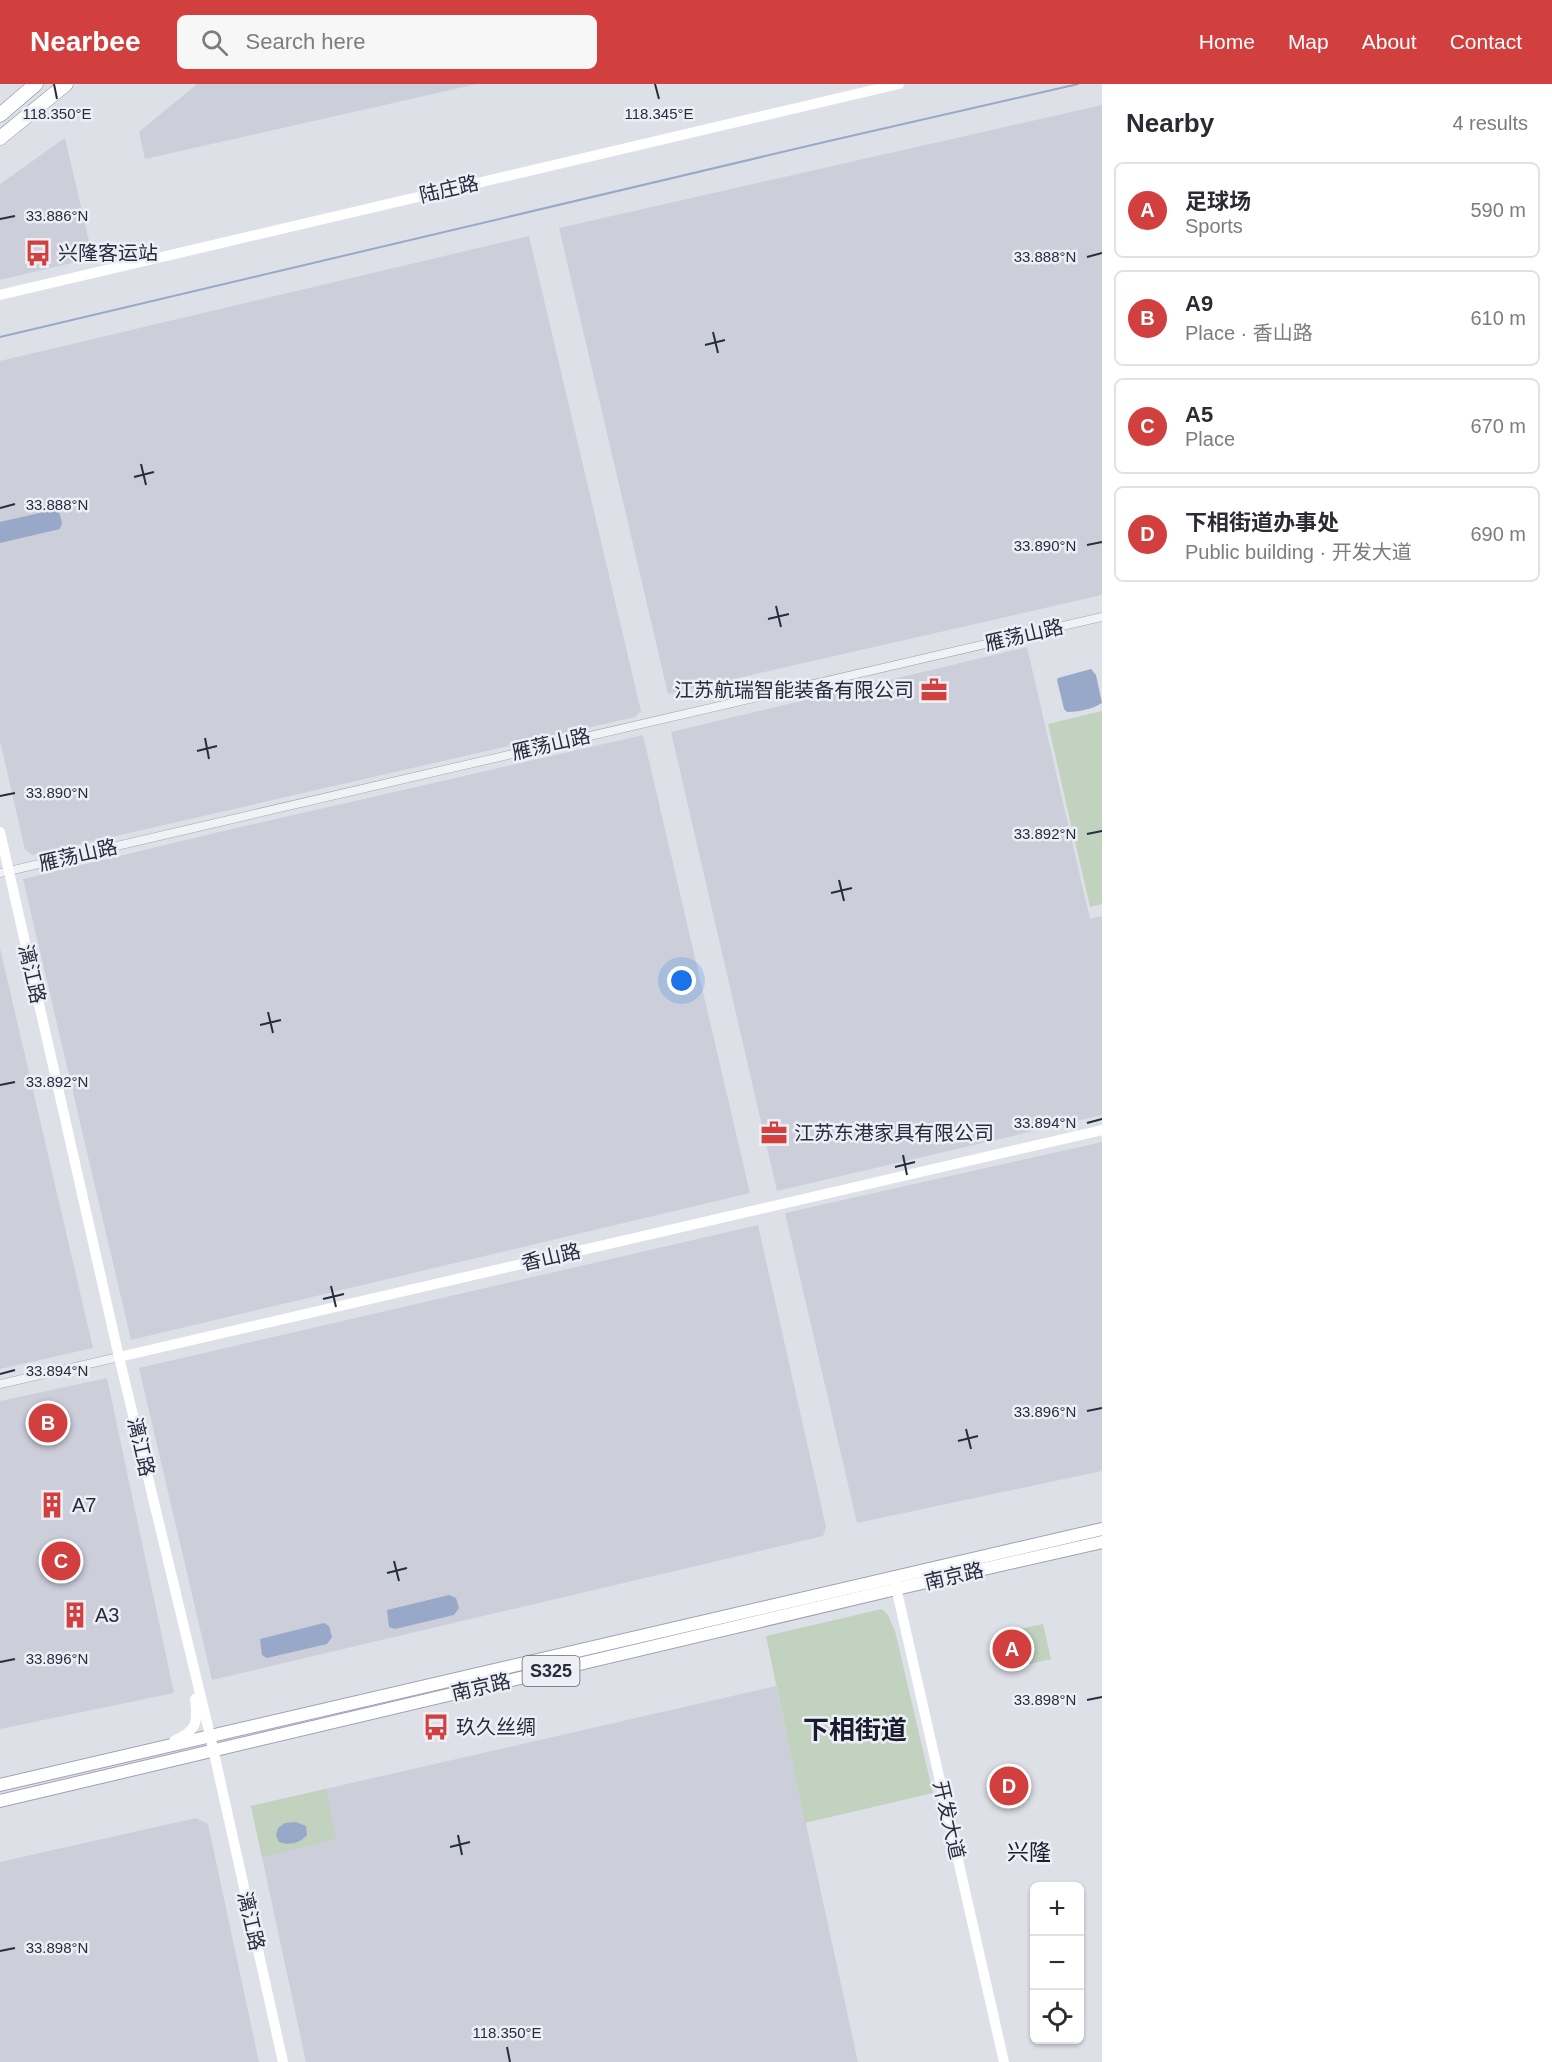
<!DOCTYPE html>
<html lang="en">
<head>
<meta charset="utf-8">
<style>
	:root { --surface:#fff; --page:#f7f7f7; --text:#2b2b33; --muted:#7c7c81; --line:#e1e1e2; --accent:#d13f3f }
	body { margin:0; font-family:Arial,"Noto Sans SC",sans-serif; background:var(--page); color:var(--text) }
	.controls { position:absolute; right:18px; bottom:18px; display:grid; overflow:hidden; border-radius:9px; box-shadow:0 2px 4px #0004 }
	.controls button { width:54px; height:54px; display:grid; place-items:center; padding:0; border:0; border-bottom:2px solid var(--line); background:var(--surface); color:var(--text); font:30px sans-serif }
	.you { position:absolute; left:682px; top:897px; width:21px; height:21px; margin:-15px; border:4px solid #fff; border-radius:50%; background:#1a73e8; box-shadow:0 0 0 9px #1a73e833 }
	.badge { display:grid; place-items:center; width:39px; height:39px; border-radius:50%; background:var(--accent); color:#fff; font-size:20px; font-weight:700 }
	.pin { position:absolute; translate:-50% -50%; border:3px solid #fff; box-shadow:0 2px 6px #0006 }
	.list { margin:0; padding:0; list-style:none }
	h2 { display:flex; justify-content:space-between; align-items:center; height:78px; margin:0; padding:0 24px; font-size:26px }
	h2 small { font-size:20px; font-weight:400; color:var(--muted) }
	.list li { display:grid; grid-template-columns:39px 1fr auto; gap:18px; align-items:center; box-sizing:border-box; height:96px; margin:0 12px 12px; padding:0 12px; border:2px solid var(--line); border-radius:9px }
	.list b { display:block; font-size:22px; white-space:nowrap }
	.list p { margin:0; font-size:20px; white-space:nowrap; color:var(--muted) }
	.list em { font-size:20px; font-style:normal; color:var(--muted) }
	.icon { flex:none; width:33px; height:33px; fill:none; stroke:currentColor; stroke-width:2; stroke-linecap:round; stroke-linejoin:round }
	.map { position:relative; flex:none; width:1102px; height:1978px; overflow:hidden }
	header { display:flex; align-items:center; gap:36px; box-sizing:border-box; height:84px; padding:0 30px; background:var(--accent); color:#fff }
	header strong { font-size:28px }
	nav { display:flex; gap:33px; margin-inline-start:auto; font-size:21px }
	.search { width:420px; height:54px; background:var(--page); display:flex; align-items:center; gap:15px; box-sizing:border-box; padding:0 21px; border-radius:9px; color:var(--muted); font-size:22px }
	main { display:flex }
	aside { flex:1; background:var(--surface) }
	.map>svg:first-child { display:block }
	.built { fill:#cccfda }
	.green { fill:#c1d2bf }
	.water { fill:#98a8c9 }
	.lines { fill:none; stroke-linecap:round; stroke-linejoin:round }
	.stream { stroke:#98a8c9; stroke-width:2 }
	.street-casing { stroke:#a3a6b2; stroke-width:9 }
	.primary-casing { stroke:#9da2b4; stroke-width:14 }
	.highway-casing { stroke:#858b9f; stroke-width:15 }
	.street { stroke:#f0f2f6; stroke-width:8 }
	.secondary { stroke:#fff; stroke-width:10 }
	.primary { stroke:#fff; stroke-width:12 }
	.highway { stroke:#fff; stroke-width:14 }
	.ticks { fill:none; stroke:#272c3f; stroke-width:2 }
	.labels { text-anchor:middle; stroke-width:5; stroke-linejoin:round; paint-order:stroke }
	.shield { fill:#edeff5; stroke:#626676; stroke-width:1.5 }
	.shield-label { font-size:18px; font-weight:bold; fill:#272c3f }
	.street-label { font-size:20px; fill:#272c3f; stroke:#edeff5 }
	.poi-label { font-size:20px; fill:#272c3f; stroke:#edeff5; text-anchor:start }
	.quarter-label { font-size:22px; fill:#191d2f; stroke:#edeff5 }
	.district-label { font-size:26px; font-weight:bold; fill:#191d2f; stroke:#edeff5 }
	.ticks-label { font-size:15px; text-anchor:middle; fill:#272c3f; stroke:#edeff5; stroke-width:5; stroke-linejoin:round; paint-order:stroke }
</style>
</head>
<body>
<header>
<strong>Nearbee</strong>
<div class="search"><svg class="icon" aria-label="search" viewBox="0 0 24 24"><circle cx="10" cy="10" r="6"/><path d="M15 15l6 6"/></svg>Search here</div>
<nav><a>Home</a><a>Map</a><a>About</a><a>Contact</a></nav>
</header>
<main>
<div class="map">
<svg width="1102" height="1978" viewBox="0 0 1102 1978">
	<rect width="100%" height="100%" fill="#dee0e8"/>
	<g class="built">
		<polygon points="197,0 477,0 145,75 139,48"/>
		<polygon points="1102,21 1102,511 668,610 559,144"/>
		<polygon points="65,54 93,174 0,196 0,100"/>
		<polygon points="529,152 641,627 635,633 33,771 25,766 0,657 0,277"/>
		<polygon points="1027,563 1090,835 1102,832 1102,1031 777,1107 671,648"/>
		<polygon points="643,651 750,1109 131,1256 23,795 215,749"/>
		<polygon points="0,864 93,1264 0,1285"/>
		<polygon points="1102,1058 1102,1387 857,1439 785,1129"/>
		<polygon points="758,1141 826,1443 823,1452 212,1596 139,1284"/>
		<polygon points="107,1294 174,1609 0,1645 0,1317"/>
		<polygon points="776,1602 858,1978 306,1978 251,1722"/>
		<polygon points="196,1734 208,1740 259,1978 0,1978 0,1778"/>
	</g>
	<g class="green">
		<polygon points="1102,627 1102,820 1090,823 1048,640"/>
		<polygon points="882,1525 888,1531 895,1547 933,1709 805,1739 766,1552"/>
		<polygon points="1043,1540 1051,1575 1004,1586 997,1550"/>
		<polygon points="326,1705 336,1755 262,1773 251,1722"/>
	</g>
	<g class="water">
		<polygon points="57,425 59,427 62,439 60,445 0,459 0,438"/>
		<path d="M1091 585 1096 591 1102 619C1093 625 1078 628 1067 628L1064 625 1057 596 1058 594Z"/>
		<polygon points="449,1511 456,1514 459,1524 454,1531 395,1545 389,1543 387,1526"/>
		<polygon points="324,1539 329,1542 332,1553 327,1560 267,1574 262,1571 260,1555"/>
		<path d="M296 1738 306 1742 307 1751C300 1759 289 1762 279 1758L276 1751 278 1744 285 1739Z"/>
	</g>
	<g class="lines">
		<polyline class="stream" points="0,253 829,57 1078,0"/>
		<g class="street-casing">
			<g id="street">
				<polyline points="0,789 1102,533"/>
				<polyline points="0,1300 119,1273"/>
			</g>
		</g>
		<g class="primary-casing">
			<g id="primary">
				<polyline points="0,1701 1102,1445"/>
				<polyline points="0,1717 896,1505 1102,1458"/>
			</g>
		</g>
		<g class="highway-casing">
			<g id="highway">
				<polyline points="0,31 36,0"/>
				<polyline points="0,54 66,0"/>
			</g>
		</g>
		<use href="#street" class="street"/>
		<g class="secondary">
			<polyline points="0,211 899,0"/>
			<polyline points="0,748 119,1273 210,1651 283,1978"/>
			<polyline points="119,1273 1102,1046"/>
			<polyline points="895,1499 1004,1978"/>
			<path d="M174 1657C197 1646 198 1640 195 1615"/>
		</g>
		<use href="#primary" class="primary"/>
		<use href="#highway" class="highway"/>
	</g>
	<path class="ticks" d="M54 0 57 15M655 0 659 15M0 135 15 132M1087 173 1102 169M713 248 718 269M705 261 725 256M141 380 146 401M134 393 154 388M0 424 15 420M1087 461 1102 458M776 522 781 543M768 535 789 530M205 654 209 675M197 667 217 662M0 712 15 709M1087 750 1102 747M839 796 844 817M831 809 852 804M268 928 273 949M260 941 281 936M0 1001 15 998M1087 1039 1102 1035M903 1071 907 1091M895 1083 915 1078M331 1202 336 1223M323 1215 344 1210M0 1290 15 1286M1087 1327 1102 1324M966 1345 971 1365M958 1357 978 1352M394 1477 399 1497M387 1489 407 1484M0 1578 15 1575M1087 1616 1102 1613M458 1751 462 1771M450 1763 470 1758M0 1867 15 1864M507 1963 510 1978"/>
	<defs>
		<g id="bus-bare" transform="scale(2.07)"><path d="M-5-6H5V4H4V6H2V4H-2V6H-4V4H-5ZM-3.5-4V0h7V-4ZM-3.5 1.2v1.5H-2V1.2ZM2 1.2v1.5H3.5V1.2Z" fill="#d13f3f" stroke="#edeff5" stroke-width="2.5" paint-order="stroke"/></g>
		<g id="office-bare" transform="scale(2.07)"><path d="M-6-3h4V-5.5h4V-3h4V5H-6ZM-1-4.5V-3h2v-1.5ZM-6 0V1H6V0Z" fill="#d13f3f" stroke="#edeff5" stroke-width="2.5" paint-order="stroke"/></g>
		<g id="building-bare" transform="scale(2.07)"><path d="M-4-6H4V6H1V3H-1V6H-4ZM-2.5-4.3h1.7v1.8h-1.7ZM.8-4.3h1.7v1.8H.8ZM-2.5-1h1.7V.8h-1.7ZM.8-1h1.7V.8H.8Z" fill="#d13f3f" stroke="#edeff5" stroke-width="2.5" paint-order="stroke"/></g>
	</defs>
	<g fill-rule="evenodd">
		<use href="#bus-bare" x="38" y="169"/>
		<use href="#office-bare" x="934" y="606"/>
		<use href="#office-bare" x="774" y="1049"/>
		<use href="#building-bare" x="52" y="1421"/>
		<use href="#building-bare" x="75" y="1531"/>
		<use href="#bus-bare" x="436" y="1643"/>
	</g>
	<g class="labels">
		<rect class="shield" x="522.5" y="1572" width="57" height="30" rx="4.5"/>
		<g class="shield-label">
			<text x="551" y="1593">S325</text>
		</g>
		<g class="street-label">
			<text transform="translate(449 105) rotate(-13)" y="7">陆庄路</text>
			<text transform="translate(1024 551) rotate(-13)" y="7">雁荡山路</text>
			<text transform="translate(551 660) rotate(-13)" y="7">雁荡山路</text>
			<text transform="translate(78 771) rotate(-13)" y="7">雁荡山路</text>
			<text transform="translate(32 890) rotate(77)" y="7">漓江路</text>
			<text transform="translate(551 1173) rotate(-13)" y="7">香山路</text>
			<text transform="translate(141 1363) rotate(77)" y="7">漓江路</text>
			<text transform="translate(954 1492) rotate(-13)" y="7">南京路</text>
			<text transform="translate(481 1603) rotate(-13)" y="7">南京路</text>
			<text transform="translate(949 1736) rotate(77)" y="7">开发大道</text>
			<text transform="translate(251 1837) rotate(77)" y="7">漓江路</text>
		</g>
		<g class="poi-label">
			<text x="58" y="176">兴隆客运站</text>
			<text x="914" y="613" text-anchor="end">江苏航瑞智能装备有限公司</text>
			<text x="794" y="1056">江苏东港家具有限公司</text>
			<text x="72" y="1428">A7</text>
			<text x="95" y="1538">A3</text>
			<text x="456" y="1650">玖久丝绸</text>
		</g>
		<g class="quarter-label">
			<text x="1029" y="1776">兴隆</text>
		</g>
		<g class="district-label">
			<text x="855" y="1655">下相街道</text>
		</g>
	</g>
	<g class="ticks-label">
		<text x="57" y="35">118.350°E</text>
		<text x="659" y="35">118.345°E</text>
		<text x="57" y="137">33.886°N</text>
		<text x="1045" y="178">33.888°N</text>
		<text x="57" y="426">33.888°N</text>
		<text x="1045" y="467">33.890°N</text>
		<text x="57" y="714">33.890°N</text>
		<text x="1045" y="755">33.892°N</text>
		<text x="57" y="1003">33.892°N</text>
		<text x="1045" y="1044">33.894°N</text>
		<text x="57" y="1292">33.894°N</text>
		<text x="1045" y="1333">33.896°N</text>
		<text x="57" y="1580">33.896°N</text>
		<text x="1045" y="1621">33.898°N</text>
		<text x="57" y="1869">33.898°N</text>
		<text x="507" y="1954">118.350°E</text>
	</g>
</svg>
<div class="controls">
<button>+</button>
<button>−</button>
<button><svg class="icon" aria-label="locate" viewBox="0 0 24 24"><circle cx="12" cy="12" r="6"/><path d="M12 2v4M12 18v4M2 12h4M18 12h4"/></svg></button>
</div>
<div class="you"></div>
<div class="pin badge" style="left:1012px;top:1565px">A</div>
<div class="pin badge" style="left:48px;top:1339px">B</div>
<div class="pin badge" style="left:61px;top:1477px">C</div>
<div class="pin badge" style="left:1009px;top:1702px">D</div>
</div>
<aside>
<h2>Nearby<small>4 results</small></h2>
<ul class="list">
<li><span class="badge">A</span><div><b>足球场</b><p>Sports</p></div><em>590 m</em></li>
<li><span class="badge">B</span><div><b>A9</b><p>Place · 香山路</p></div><em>610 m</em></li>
<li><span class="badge">C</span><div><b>A5</b><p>Place</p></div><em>670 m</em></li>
<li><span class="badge">D</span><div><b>下相街道办事处</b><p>Public building · 开发大道</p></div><em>690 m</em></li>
</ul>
</aside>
</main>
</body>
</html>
